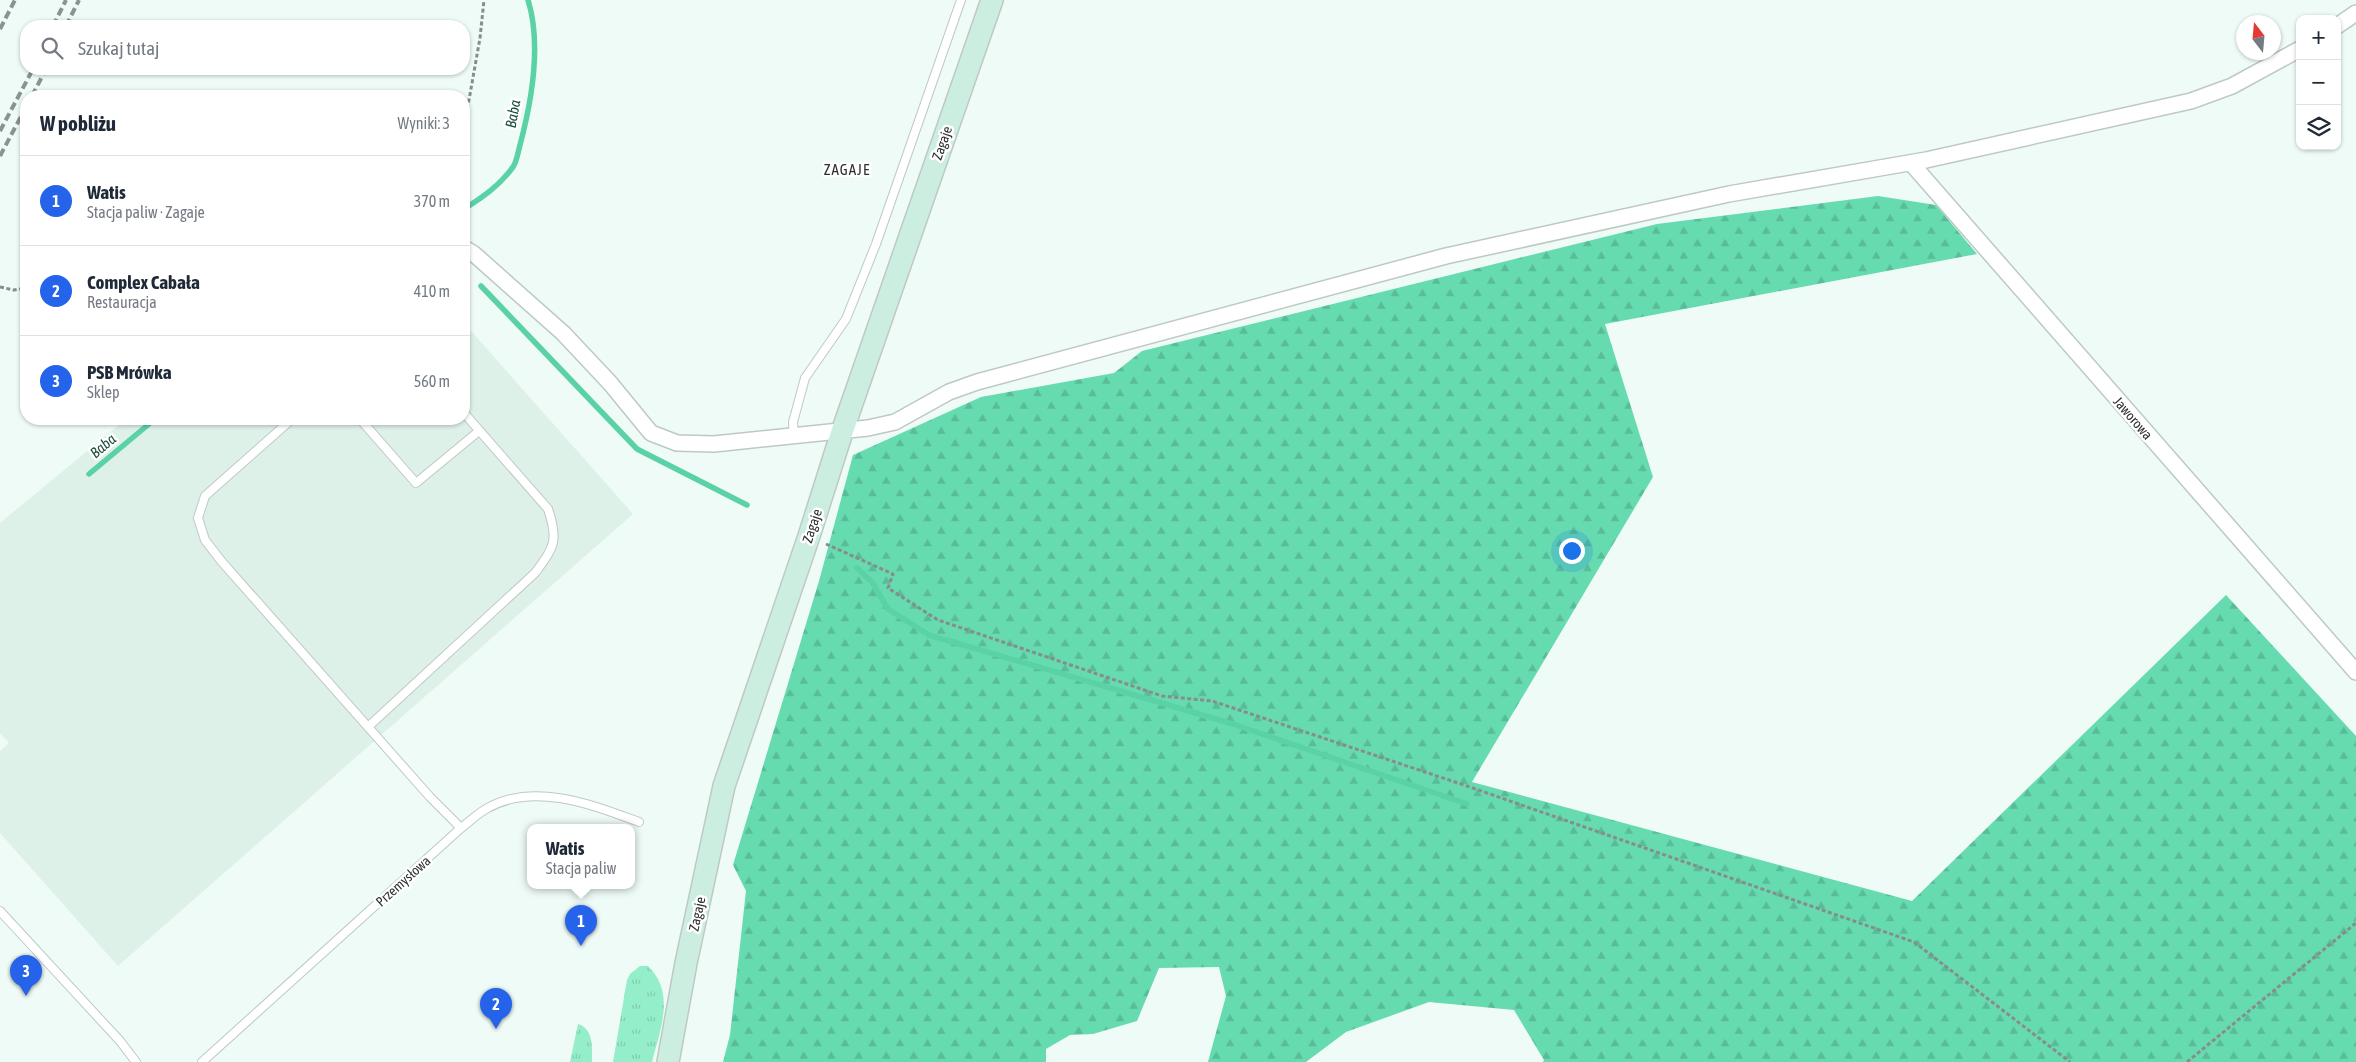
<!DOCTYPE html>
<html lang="pl">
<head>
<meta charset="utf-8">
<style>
	:root { --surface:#fff; --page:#f2f2f3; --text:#1f2937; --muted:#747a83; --line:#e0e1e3; --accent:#2563eb }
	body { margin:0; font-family:"Asap Condensed",sans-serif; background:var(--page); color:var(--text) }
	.controls { position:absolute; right:15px; top:15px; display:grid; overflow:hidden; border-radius:10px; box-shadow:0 1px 4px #0004 }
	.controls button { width:45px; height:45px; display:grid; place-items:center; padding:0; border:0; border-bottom:1px solid var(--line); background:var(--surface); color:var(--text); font:25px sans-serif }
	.compass { position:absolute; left:2236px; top:15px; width:45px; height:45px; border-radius:50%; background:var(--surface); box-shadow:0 1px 4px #0004; rotate:344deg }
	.you { position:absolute; left:1571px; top:550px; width:18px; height:18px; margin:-12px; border:4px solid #fff; border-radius:50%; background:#1a73e8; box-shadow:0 0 0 8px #1a73e833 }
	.badge { display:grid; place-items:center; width:32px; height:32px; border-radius:50%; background:var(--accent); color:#fff; font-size:16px; font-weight:700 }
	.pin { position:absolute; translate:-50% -41px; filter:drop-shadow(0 1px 2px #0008) }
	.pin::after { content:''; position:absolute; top:26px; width:18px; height:15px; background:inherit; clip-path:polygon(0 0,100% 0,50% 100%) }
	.popup { position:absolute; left:527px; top:824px; width:108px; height:65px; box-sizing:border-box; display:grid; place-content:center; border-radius:10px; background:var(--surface); filter:drop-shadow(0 1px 4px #0005); font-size:16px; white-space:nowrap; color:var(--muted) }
	.popup b { font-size:19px; color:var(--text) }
	.popup::after { content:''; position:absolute; left:50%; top:100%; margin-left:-10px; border:10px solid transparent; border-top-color:var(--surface) }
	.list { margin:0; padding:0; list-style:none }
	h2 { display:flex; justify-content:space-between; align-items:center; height:65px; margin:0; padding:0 20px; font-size:21px }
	h2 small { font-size:16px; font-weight:400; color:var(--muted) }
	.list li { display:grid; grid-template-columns:32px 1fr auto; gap:15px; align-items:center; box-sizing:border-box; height:90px; padding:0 20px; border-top:1px solid var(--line) }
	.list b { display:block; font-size:19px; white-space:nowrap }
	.list p { margin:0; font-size:16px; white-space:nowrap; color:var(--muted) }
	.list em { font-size:16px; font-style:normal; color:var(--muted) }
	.icon { flex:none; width:28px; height:28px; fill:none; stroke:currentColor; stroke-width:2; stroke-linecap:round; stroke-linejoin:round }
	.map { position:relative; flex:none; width:2356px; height:1062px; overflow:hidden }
	.search { position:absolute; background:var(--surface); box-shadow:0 1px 4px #0004; left:20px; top:20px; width:450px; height:55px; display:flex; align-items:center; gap:12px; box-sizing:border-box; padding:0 18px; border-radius:20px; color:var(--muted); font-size:19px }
	.panel { position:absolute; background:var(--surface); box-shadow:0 1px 4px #0004; left:20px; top:90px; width:450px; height:335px; border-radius:20px }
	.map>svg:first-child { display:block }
	.built { fill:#ddf1e8 }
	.grass { fill:url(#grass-tufts) }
	.forest { fill:url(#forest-firs) }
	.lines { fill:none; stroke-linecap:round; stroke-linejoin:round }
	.stream { stroke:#5bd1a6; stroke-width:5.5 }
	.service-casing { stroke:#bec9c4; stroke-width:10 }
	.minor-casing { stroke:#bec9c4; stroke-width:18 }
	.secondary-casing { stroke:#bec9c4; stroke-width:24 }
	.path { stroke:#868d8a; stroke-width:3; stroke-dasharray:4 2.5; stroke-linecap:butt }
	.service { stroke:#fff; stroke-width:8 }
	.minor { stroke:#fff; stroke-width:15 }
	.secondary { stroke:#cceee1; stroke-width:21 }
	.rail { stroke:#8b938f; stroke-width:4; stroke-dasharray:8 4; stroke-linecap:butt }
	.labels { text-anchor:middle; stroke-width:5; stroke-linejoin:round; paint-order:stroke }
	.street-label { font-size:14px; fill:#2c302e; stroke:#fff }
	.water-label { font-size:15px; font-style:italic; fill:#1b4c3a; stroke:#fff }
	.neighbourhood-label { font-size:15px; letter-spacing:1px; fill:#2c302e; stroke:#fff }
</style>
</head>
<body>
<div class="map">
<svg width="2356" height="1062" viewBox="0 0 2356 1062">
	<defs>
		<pattern id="grass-tufts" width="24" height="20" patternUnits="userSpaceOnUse" patternTransform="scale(1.25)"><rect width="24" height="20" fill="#95eeca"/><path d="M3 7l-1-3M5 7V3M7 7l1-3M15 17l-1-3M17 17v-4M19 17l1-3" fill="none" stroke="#81ccae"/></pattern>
		<pattern id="forest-firs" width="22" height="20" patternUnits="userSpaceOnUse" patternTransform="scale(1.25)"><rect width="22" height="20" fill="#66dbb0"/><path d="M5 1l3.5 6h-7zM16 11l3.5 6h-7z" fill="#59bc98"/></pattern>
	</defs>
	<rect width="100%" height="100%" fill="#effbf6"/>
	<polygon class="built" points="464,323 633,514 118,966 0,833 0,751 9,743 0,733 0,523 126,419 464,419"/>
	<g class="grass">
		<path d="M640 966H648C676 993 660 1030 652 1062H613L627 980 630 974Z"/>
		<path d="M578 1024C594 1029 592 1048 592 1062H570Z"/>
	</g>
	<polygon class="forest" points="1878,196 1936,205 1977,254 1605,324 1653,477 1472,782 1912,901 2226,595 2356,736 2356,1062 1543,1062 1544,1060 1514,1010 1429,1002 1346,1032 1306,1062 1208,1062 1226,996 1219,967 1159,968 1137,1021 1093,1034 1070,1035 1046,1049 1046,1062 723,1062 730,1035 746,891 733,865 819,581 853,455 981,397 1114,373 1142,351 1657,224"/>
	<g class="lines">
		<g class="stream">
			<path d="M464 209C483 197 499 186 513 167 517 161 518 152 520 145 532 100 542 45 528 0"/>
			<polyline points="481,286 637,449 747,505"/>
			<polyline points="89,474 155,419"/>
			<polyline points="857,568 872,582 888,609 929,635 1233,724 1467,804"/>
		</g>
		<g class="service-casing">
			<g id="service">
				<polyline points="292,419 205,496 198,518 205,540 222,562 430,797 461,828"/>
				<polyline points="360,419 416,483 479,431"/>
				<polyline points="794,437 793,422 805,378 846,319 876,244 961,0"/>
				<path d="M369 726 535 573C554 547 559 541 548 509L464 413"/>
				<polyline points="0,911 120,1041 136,1062"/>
				<path d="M202 1062 461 828C469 822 477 814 486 809 533 781 593 805 639 822"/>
			</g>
		</g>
		<g class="minor-casing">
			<g id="minor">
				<polyline points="2337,26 2356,13"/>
				<polyline points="1911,163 2356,672"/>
				<polyline points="464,248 474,254 563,333 610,383 651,433 677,443 714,444 868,428 895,422 949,392 977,382 1446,256 1729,194 1926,160 2191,101 2232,86 2300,49"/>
			</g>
		</g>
		<g class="secondary-casing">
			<polyline id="secondary" points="668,1062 686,963 724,786 809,536 842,432 992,0"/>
		</g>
		<g class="path">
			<polyline points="464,128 480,38 484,0"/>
			<polyline points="0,287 14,290 26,288"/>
			<polyline points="826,544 893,574 888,588 938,620 1162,696 1212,701 1467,786 1914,942 2070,1062"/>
			<polyline points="2187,1062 2356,923"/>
		</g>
		<use href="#service" class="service"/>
		<use href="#minor" class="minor"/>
		<use href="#secondary" class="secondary"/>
		<g class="rail">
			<polyline points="53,26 66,0"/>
			<polyline points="66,26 79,0"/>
			<polyline points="0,29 15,0"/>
			<polyline points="32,96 46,69"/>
			<polyline points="0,131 33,69"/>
			<polyline points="0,156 26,107"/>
		</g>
	</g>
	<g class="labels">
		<g class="street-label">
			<text transform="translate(942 143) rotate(-71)" y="5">Zagaje</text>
			<text transform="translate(2133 418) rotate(49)" y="5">Jaworowa</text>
			<text transform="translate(812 526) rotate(-72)" y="5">Zagaje</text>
			<text transform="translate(403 881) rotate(-42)" y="5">Przemysłowa</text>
			<text transform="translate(697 914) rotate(-78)" y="5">Zagaje</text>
		</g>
		<g class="water-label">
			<text transform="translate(513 114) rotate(-80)" y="5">Baba</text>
			<text transform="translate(103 446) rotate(-40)" y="5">Baba</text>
		</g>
		<g class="neighbourhood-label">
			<text x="847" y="175">ZAGAJE</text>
		</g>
	</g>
</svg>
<div class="controls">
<button>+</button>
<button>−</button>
<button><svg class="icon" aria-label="layers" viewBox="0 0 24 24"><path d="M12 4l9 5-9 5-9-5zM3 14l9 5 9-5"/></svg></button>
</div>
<svg class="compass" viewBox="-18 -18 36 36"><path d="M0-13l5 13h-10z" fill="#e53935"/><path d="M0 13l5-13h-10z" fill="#747a83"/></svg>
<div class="you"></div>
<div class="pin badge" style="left:581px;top:946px">1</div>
<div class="popup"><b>Watis</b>Stacja paliw</div>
<div class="pin badge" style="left:496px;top:1029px">2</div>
<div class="pin badge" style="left:26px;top:996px">3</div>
<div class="search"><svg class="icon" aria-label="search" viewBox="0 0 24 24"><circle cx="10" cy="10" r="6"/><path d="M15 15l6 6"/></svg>Szukaj tutaj</div>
<section class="panel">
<h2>W pobliżu<small>Wyniki: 3</small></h2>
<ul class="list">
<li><span class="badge">1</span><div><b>Watis</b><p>Stacja paliw · Zagaje</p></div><em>370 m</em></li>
<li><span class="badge">2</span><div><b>Complex Cabała</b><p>Restauracja</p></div><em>410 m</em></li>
<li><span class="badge">3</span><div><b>PSB Mrówka</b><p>Sklep</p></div><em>560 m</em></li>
</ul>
</section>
</div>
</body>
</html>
